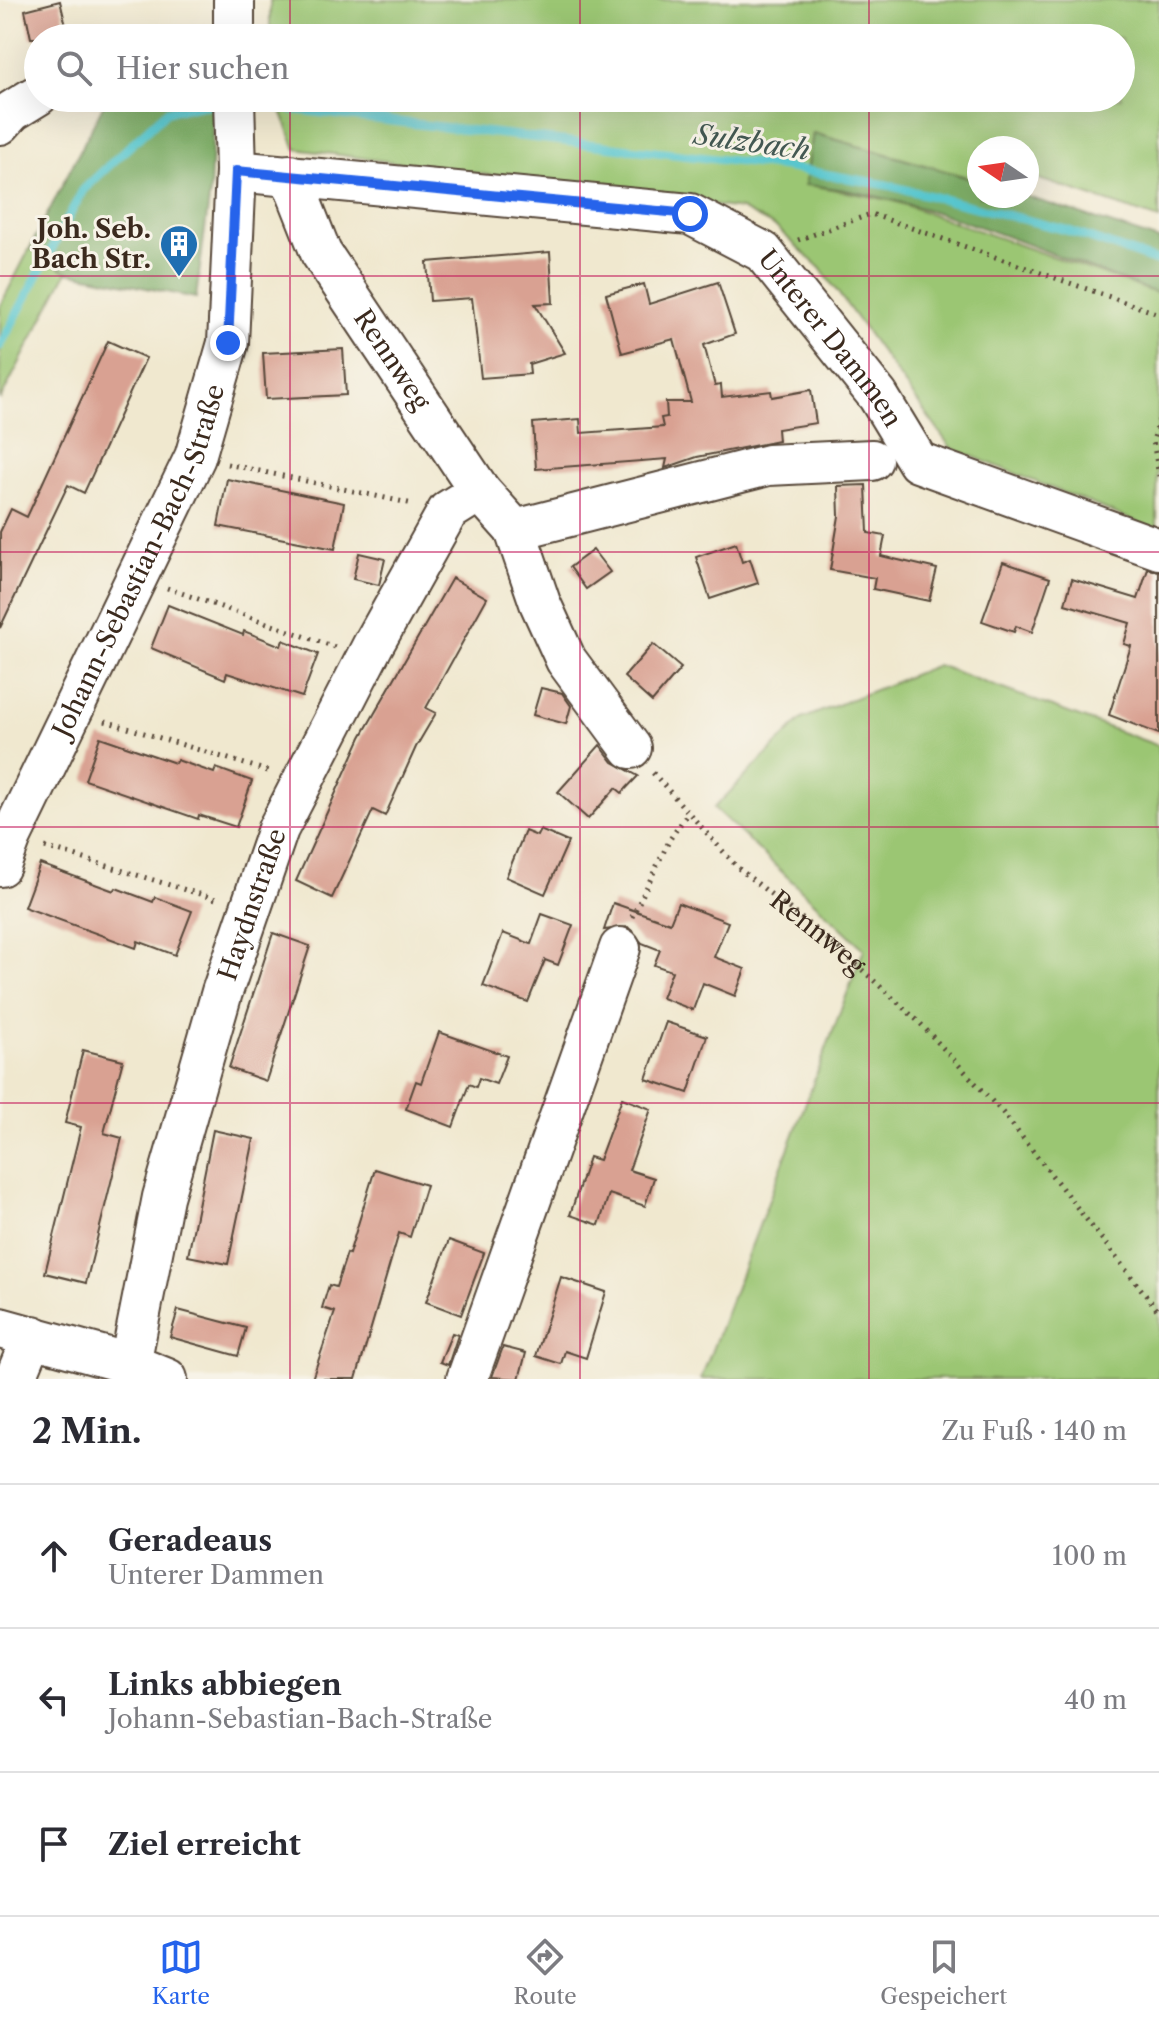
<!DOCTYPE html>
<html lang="de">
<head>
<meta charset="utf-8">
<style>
	:root { --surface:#fff; --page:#f7f7f7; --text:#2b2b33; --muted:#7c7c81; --line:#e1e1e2; --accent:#2563eb }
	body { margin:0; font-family:"Libre Caslon Text",serif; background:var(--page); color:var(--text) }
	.compass { position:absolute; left:967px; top:136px; width:72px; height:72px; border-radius:50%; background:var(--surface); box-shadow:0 8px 32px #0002; rotate:283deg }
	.stop { position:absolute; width:24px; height:24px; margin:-18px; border:6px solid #2563eb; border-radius:50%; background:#fff }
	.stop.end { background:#2563eb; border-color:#fff; box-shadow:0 2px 8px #0008 }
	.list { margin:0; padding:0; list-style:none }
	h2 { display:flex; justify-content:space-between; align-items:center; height:104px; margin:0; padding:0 32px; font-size:34px }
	h2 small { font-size:26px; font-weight:400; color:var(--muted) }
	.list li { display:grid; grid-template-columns:52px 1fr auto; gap:24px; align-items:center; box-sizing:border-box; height:144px; padding:0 32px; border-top:2px solid var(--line) }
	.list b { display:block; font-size:30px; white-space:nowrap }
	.list p { margin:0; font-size:26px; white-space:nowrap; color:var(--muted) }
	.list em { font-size:26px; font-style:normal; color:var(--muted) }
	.icon { flex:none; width:44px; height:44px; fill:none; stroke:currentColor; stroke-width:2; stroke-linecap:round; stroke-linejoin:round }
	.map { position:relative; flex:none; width:1159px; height:1379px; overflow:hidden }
	.search { position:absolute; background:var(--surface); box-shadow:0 8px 32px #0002; left:24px; right:24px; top:24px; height:88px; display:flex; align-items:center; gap:20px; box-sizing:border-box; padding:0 28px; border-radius:44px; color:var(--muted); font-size:30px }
	.sheet { height:536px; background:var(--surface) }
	nav { display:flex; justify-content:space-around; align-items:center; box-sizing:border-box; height:112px; border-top:2px solid var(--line); background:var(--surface); font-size:22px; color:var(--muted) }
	nav a { display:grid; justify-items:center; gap:4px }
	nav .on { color:var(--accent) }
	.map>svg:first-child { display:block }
	.green { fill:#9bc673; stroke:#6b7848; stroke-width:2 }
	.forest { fill:#7cab65; stroke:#5c6a42; stroke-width:2 }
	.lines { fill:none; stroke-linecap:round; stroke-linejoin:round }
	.stream { stroke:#59c6ce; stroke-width:9 }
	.building { fill:#d9a192 }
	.minor-casing { stroke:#564639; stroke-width:44 }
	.path { stroke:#564639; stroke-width:5; stroke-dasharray:2 6; stroke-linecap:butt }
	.minor { stroke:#fff; stroke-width:40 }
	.route { stroke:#2563eb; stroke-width:10 }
	.grid { fill:none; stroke:#c2185b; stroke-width:2; stroke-opacity:0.55 }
	.labels { text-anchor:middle; stroke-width:6; stroke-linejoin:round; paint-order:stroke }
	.poi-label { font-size:26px; font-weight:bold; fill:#3b2a1e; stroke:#f7f3e8; text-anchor:end }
	.street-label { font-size:26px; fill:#3b2a1e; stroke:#f7f3e8 }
	.water-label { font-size:28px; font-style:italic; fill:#445953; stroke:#f7f3e8 }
</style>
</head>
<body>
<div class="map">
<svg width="1159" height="1379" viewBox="0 0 1159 1379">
	<rect width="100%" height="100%" fill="#f7f3e8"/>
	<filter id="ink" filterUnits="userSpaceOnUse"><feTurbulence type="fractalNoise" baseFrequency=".0125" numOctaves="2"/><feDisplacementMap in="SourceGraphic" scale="16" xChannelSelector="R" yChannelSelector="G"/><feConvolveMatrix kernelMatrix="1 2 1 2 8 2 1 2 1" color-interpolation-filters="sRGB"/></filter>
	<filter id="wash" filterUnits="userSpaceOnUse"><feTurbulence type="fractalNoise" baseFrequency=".006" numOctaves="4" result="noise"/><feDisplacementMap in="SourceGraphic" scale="32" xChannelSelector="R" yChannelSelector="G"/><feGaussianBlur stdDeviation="1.8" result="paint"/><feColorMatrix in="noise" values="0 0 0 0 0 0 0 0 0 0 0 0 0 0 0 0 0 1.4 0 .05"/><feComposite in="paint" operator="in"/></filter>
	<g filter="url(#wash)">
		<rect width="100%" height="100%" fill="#f0e8cf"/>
		<g class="green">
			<polygon points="270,0 1159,0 1159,219 1027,175 1027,148 979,148 974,179 813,133 805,184 894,201 1159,294 1157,530 951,448 820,268 776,227 741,209 296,149 276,98 1121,98 1121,38 270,38"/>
			<polygon points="30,248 67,272 0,400 0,306"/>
			<polygon points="937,665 1159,746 1159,1379 701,1379 864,949 714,808 802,719"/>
		</g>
		<g class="forest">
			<polygon points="107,98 214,98 210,192 196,298 67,272 30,248"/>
			<path d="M813 133 979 181V196H1025L1159 240V294C1050 255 919 194 805 185Z"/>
		</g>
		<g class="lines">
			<g class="stream">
				<polyline points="281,108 784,167 887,185 1066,230 1159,262"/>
				<polyline points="0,346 83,190 167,111 218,103"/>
			</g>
		</g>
		<g id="blocks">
			<g class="building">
				<polygon points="60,1 69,38 31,38 25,10"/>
				<polygon points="550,252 553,303 535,304 565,353 529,364 530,374 481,378 472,298 430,301 427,262"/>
				<polygon points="718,282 735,334 704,345 715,386 721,385 722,397 771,391 772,397 811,390 816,423 777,429 778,441 697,457 665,468 667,459 536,469 533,423 580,419 581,433 663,427 661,418 667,417 666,402 691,402 674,339 622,353 606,294 644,284 649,304"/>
				<polygon points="108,341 146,358 84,493 68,485 0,628 0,532 11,509 27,517"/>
				<polygon points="343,349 346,395 266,399 263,353"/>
				<polygon points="227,479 344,503 335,549 218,526"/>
				<polygon points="866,485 868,533 885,536 881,556 937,569 929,601 873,589 875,578 830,570 839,516 838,486"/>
				<polygon points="736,543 742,562 750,559 758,583 710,599 696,557"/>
				<polygon points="593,550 610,572 586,589 570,567"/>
				<polygon points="359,553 385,559 379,585 353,579"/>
				<polygon points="1003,562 1050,578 1032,632 1016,626 1014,632 982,621"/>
				<polygon points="1148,569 1159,571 1159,734 1109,715 1131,646 1124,644 1130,623 1065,604 1072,579 1138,599"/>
				<polygon points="452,578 487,598 426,708 436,713 416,747 385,816 373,810 332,898 296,881 361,737"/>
				<polygon points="168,605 243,635 244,631 281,646 283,640 318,654 302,697 227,673 225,679 151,648"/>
				<polygon points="653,644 681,668 652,702 624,677"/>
				<polygon points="541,688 562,693 571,706 566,724 533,715"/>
				<polygon points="100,737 175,763 177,760 214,773 216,768 252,781 236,827 199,815 198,819 85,780"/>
				<polygon points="600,745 613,762 638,776 622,793 616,788 588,819 558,792"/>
				<polygon points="540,830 568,842 545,894 506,877 525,831 537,836"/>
				<polygon points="40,864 114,891 116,888 153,902 155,897 192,911 175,955 138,941 136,948 24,907"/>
				<polygon points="613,903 670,923 678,903 728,922 714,957 745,969 735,996 703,983 693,1010 662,998 672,971 654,965 660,950 642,943 628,927 604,930"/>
				<polygon points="542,914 573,925 558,965 545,960 528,1002 483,986 503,933 531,944"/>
				<polygon points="273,933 310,946 266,1081 229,1068"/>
				<polygon points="666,1022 707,1036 688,1093 646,1079"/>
				<polygon points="439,1032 507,1056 496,1084 479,1078 476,1087 469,1084 453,1127 406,1109 416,1081 421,1083"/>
				<polygon points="83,1050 123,1060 104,1133 122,1138 86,1283 45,1273 81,1127 65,1123"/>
				<polygon points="622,1098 651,1109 629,1170 654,1178 645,1206 609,1194 599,1225 570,1215 589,1157 599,1160"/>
				<polygon points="213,1130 254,1139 228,1264 188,1256"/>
				<polygon points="375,1169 426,1185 410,1237 399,1233 356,1379 312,1379 335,1312 322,1308 329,1285 336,1287 347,1253 349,1254"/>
				<polygon points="449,1240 484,1253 461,1315 426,1302"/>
				<polygon points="561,1277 606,1292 586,1358 565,1351 561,1364 536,1356"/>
				<polygon points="178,1310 246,1328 238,1356 170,1337"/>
				<polygon points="452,1333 458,1335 448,1365 440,1362"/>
				<polygon points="503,1347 526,1353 519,1379 492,1377"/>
			</g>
		</g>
	</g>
	<g filter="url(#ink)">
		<use href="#blocks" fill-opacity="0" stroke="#564639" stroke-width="2"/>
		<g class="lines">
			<g class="minor-casing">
				<g id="minor">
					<polyline points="234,38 234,0"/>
					<polyline points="0,124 12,111 38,95"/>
					<path id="s2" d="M236 171 690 214 763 252 878 396 918 462 1159 549"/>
					<path id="s3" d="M290 175 321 253 480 491 515 530 768 465 872 460"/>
					<polyline points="515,530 540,603 566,660 631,748"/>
					<path id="s4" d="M0 866 11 837 195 457 228 343 236 171 234 98"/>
					<polyline points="0,1328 130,1364 167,1379"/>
					<path id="s5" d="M130 1364 163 1197 222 992 278 829 373 645 448 511 480 491"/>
					<polyline points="15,1379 33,1336"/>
					<polyline points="467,1379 620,948"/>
				</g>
			</g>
			<g class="path">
				<polyline points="798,240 871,214 1159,314"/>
				<polyline points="1159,420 1153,441 1159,476"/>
				<polyline points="227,464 413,504"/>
				<polyline points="167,588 335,647"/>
				<polyline points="105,721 271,772"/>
				<path id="s1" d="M653 773 738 868 835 945 919 1022 1003 1113 1159 1312"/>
				<polyline points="45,847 219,900"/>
				<polyline points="632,917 670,839 688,813"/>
			</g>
			<use href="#minor" class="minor"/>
		</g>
	</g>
	<g class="lines" filter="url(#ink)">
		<polyline class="route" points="228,343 236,171 690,214"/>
	</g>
	<path class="grid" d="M290 0V38M580 0V38M869 0V38M290 98V1379M580 98V1379M869 98V1379M0 276H1159M0 552H1159M0 827H1159M0 1103H1159"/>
	<defs>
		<g id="building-pin" transform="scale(2)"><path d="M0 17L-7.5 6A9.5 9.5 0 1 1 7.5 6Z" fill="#1f6fb2" stroke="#f7f3e8"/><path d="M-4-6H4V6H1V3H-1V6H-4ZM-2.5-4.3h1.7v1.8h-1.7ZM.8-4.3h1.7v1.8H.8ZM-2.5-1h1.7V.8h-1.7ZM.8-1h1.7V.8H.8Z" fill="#fff"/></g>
	</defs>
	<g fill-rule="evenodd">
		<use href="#building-pin" x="179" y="244"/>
	</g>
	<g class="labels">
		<g class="poi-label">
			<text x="151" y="238">Joh. Seb.<tspan x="151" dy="30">Bach Str.</tspan></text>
		</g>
		<g class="street-label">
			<text dy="9" stroke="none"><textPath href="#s2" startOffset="648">Unterer Dammen</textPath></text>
			<text dy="9" stroke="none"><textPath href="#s3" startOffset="212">Rennweg</textPath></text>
			<text dy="9" stroke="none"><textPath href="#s4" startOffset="336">Johann-Sebastian-Bach-Straße</textPath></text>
			<text dy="9" stroke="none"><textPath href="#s5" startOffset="476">Haydnstraße</textPath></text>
			<text dy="9" stroke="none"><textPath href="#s1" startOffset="230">Rennweg</textPath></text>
		</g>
		<g class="water-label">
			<text transform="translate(752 142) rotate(8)" y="10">Sulzbach</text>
		</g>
	</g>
</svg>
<svg class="compass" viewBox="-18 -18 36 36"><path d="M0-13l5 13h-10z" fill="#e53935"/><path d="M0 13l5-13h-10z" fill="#7c7c81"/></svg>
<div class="stop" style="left:690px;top:214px"></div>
<div class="stop end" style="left:228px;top:343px"></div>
<div class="search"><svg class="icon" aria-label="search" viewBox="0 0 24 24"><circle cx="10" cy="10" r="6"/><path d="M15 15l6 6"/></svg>Hier suchen</div>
</div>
<section class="sheet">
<h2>2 Min.<small>Zu Fuß · 140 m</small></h2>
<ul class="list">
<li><svg class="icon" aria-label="ahead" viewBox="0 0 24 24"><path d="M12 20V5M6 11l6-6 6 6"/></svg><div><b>Geradeaus</b><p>Unterer Dammen</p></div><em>100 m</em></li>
<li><svg class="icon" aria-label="left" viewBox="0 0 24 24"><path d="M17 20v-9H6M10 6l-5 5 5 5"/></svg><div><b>Links abbiegen</b><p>Johann-Sebastian-Bach-Straße</p></div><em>40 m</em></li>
<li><svg class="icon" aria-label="arrive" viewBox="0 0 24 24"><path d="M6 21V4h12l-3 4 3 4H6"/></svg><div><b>Ziel erreicht</b></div></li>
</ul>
</section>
<nav>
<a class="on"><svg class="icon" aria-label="map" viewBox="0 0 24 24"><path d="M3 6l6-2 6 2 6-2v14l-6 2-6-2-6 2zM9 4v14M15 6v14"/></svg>Karte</a>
<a><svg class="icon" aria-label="directions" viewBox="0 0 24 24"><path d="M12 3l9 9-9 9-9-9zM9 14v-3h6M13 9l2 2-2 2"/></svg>Route</a>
<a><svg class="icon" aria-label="saved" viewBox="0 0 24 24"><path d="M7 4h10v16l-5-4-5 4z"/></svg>Gespeichert</a>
</nav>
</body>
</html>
